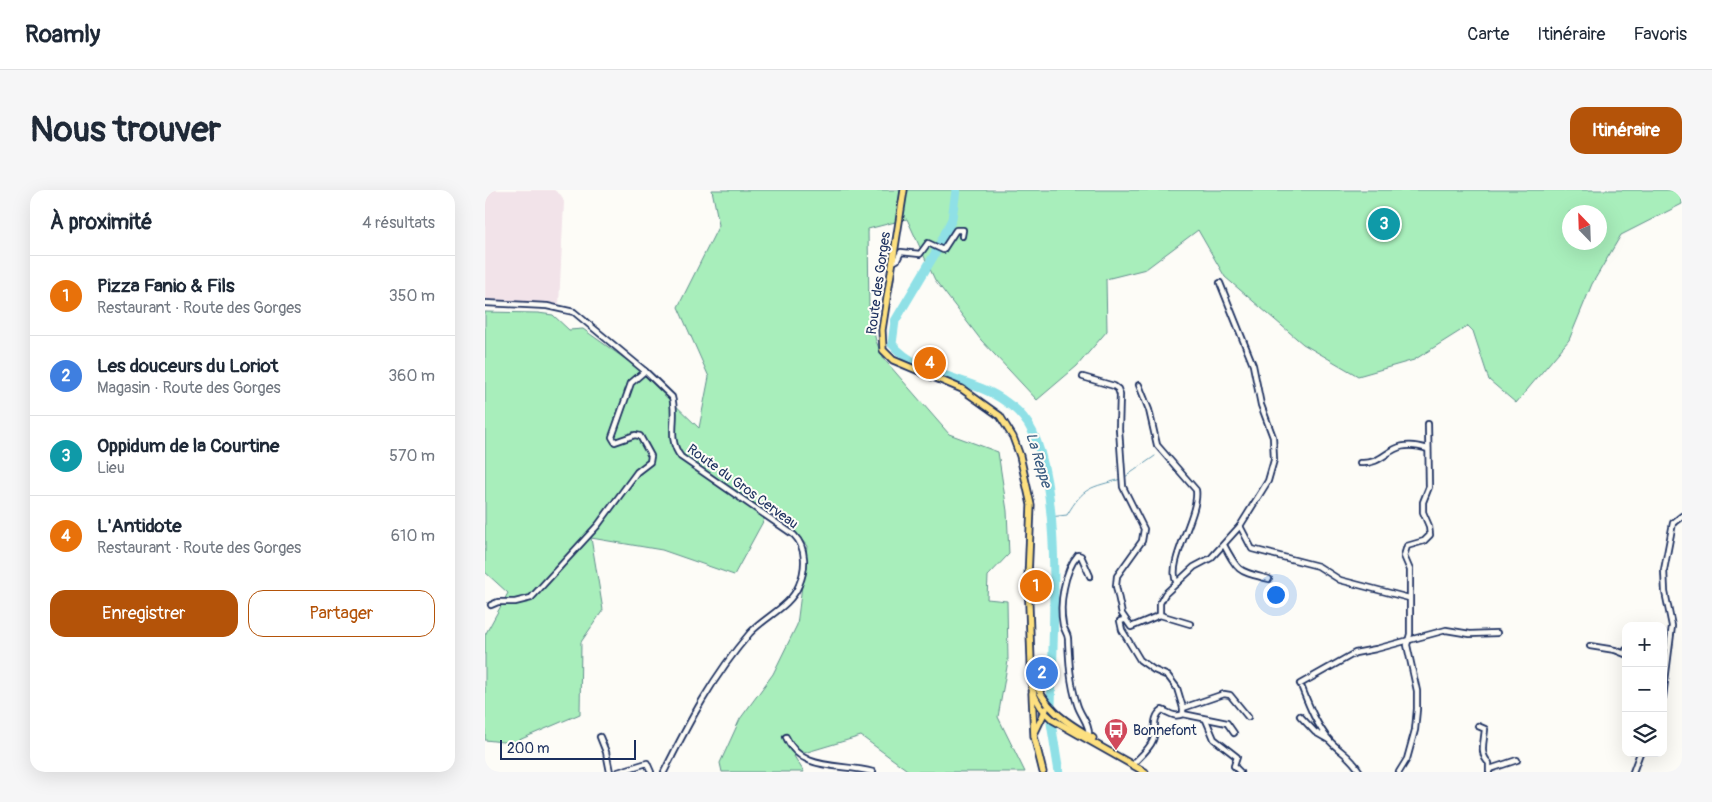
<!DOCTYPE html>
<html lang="fr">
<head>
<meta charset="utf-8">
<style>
	:root { --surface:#fff; --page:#f6f6f7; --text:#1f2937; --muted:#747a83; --line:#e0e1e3; --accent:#b45309 }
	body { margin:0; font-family:Pangolin,sans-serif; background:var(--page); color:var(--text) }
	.controls { position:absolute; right:15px; bottom:15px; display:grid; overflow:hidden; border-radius:10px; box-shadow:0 5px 20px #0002 }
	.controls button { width:45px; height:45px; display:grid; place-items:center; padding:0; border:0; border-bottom:1px solid var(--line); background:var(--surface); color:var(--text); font:25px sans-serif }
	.compass { position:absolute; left:1077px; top:15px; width:45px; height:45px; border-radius:50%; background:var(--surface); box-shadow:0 5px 20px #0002; rotate:337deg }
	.scale { position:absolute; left:15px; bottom:12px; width:136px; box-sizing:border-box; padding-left:5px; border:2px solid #1b2f5e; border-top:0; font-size:14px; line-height:18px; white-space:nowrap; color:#1b2f5e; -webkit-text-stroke:4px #fdfcf7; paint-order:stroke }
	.you { position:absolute; left:790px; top:404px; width:18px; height:18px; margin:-12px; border:4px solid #fff; border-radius:50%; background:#1a73e8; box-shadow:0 0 0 8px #1a73e833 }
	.badge { display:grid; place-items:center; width:32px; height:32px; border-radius:50%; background:var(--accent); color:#fff; font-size:16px; font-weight:700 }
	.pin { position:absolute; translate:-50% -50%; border:2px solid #fff; box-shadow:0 1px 5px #0006 }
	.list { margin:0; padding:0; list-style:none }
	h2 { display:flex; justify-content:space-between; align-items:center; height:65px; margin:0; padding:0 20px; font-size:21px }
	h2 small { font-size:16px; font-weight:400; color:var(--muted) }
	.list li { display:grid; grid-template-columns:32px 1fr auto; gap:15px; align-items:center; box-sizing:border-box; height:80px; padding:0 20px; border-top:1px solid var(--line) }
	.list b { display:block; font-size:19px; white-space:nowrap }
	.list p { margin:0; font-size:16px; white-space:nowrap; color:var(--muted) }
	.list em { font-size:16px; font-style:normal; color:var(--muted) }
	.actions { display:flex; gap:10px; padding:15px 20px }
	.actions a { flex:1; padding:11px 0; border:1px solid var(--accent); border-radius:15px; text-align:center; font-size:18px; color:var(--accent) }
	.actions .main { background:var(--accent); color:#fff }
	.icon { flex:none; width:28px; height:28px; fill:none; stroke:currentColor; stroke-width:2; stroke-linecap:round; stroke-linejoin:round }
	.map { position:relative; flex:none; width:1197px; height:582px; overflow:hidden; border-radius:15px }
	header { display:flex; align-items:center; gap:30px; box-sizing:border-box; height:70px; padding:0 25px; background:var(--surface); border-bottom:1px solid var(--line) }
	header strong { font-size:24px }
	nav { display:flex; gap:28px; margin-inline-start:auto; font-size:18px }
	.intro { display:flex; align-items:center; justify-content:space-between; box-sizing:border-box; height:120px; padding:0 30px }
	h1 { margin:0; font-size:35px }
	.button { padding:12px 22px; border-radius:15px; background:var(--accent); color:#fff; font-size:18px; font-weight:700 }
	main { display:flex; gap:30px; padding:0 30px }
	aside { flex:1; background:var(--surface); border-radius:15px; box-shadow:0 5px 20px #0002 }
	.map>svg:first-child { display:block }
	.built { fill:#f2e3e9 }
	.green { fill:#a8eebb; stroke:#628e8c; fill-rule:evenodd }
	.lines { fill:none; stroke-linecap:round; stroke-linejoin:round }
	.stream { stroke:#6199b0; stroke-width:1 }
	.river { stroke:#8fe0e6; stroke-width:9 }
	.minor-casing { stroke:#1b2f5e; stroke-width:8 }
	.major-casing { stroke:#1b2f5e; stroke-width:9 }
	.minor { stroke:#fdfcf7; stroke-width:4.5 }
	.major { stroke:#fde080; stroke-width:5.5 }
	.labels { text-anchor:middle; stroke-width:4; stroke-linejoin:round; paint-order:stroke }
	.street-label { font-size:14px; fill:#1b2f5e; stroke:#fdfcf7 }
	.poi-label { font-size:14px; fill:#1b2f5e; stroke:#fdfcf7; text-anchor:start }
	.water-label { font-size:15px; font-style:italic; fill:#385b80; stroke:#fdfcf7 }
</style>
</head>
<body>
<header>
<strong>Roamly</strong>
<nav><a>Carte</a><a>Itinéraire</a><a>Favoris</a></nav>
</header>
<div class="intro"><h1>Nous trouver</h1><a class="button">Itinéraire</a></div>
<main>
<aside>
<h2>À proximité<small>4 résultats</small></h2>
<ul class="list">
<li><span class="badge" style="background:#e8710a">1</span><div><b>Pizza Fanio &amp; Fils</b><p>Restaurant · Route des Gorges</p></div><em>350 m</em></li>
<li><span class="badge" style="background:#3f7fe0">2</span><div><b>Les douceurs du Loriot</b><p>Magasin · Route des Gorges</p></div><em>360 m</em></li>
<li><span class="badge" style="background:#0f9aa8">3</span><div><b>Oppidum de la Courtine</b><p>Lieu</p></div><em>570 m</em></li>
<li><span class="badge" style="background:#e8710a">4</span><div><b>L'Antidote</b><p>Restaurant · Route des Gorges</p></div><em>610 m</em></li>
</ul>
<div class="actions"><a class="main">Enregistrer</a><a>Partager</a></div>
</aside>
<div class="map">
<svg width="1197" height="582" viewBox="0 0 1197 582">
	<rect width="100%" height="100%" fill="#fdfcf7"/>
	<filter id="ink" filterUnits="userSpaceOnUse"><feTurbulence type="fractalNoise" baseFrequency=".02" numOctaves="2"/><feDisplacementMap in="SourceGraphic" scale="10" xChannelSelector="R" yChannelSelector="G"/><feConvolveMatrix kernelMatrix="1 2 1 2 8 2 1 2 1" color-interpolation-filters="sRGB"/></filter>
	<g filter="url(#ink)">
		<polygon class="built" points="0,0 69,0 76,5 79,12 74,115 0,110"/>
		<path class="green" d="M227 0H1197V14L1136 45 1107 94 1084 150 1031 213 1004 190 988 141 983 136 929 170 873 186 818 154 740 87 713 40 661 79 621 89 622 141 592 176 552 210 496 150 450 90 422 29 383 39 384 120 391 151 398 168 464 244 513 262 522 321 524 364 503 386 502 409 522 411 523 471 513 527 540 582H425L376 546 309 566 319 582H237L235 573 255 529 288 484 312 435 322 356 287 315 249 385 177 360 106 348 118 420 96 452 95 524 27 553 0 550V445L23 403 0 382V122L53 123 68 125 84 140 98 139 150 176 214 238 224 187 193 117 234 35ZM1084 22H1114V52H1084Z"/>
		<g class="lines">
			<g class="stream">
				<polyline points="640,287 670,266"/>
				<path d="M565 327 582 325C599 296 605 298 636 289"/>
			</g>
			<g class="river">
				<path d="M471 0 467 29 451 62 410 131 407 154C434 187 488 187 521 212 527 216 534 222 538 227 580 275 568 451 566 515"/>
				<polyline points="566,533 574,582"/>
			</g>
			<g class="minor-casing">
				<g id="minor">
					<polyline points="408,72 412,70 416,62 435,64 443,53 458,60 471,40 478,40 477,46"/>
					<path d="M0 113 62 116 89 122 160 181 187 207C193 229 181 248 196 267L309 345C322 358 321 379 314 395 305 417 281 426 265 443 228 486 204 532 179 582"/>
					<polyline points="598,187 629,196 633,199 635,205 634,239 638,297 659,339 657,351 632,386 631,396 637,424 646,437 675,425 675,413 680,404 709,377 726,368 755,336 783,291 789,270 788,247 776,215 768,175 735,93"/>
					<path d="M654 195 664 220 672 255 711 300C715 324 680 374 692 393"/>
					<path d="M875 273C904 275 903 246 943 259"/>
					<polyline points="755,336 767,359 833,376 855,390 924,408"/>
					<path d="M739 355C754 383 753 381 784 389"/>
					<polyline points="6,415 13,412 30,412 46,408 113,335 152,282 165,272 166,266 155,246 150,245 130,252 127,247 146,193 160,181"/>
					<polyline points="675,425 705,434"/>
					<path d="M639 430 635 431 637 440 655 470 669 480 683 486 692 498 698 518V524C689 528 685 523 677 520 666 528 672 540 668 550 665 558 656 566 650 572"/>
					<polyline points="1105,456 1130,460 1140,464 1141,460"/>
					<polyline points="815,494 870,463 891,459 961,440 985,444 1012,443"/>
					<path d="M817 498C824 516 832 536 845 551 856 563 865 565 875 582"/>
					<polyline points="1178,507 1187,436 1180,402 1179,380 1188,333 1197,326"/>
					<polyline points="698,518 739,504 745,505 763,527"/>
					<polyline points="698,524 742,533 749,543"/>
					<polyline points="815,526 830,542 844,550"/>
					<polyline points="721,530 729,549 752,567 749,576 755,582"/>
					<path d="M993 536 1000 539C999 552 994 564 1004 573V582"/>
					<path d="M604 546C605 534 595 525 592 514 585 493 584 471 583 449 583 444 579 440 578 435 574 415 579 381 593 365L596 366 605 386"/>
					<polyline points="115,547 121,562 125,582"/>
					<path d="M301 547C316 582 354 573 388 582"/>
					<polyline points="1005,579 1032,570"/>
					<polyline points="133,582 162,573 166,582"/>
					<polyline points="914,582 922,569 930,540 932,519 932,501 922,455 925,444 925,380 919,366 922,356 939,351 945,345 944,336 938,322 938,312 944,297 943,234"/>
					<polyline points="1148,582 1155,563"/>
				</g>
			</g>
			<g class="major-casing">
				<g id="major">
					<path d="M419 0 397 140 398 160 408 170 477 199 515 226 528 247 535 266 546 315 543 388 547 499C551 511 557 521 568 530L660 582"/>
					<path d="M548 485C557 518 581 532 608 548"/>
					<polyline points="547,503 549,546 558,582"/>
					<polyline points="550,542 561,519"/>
				</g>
			</g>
			<use href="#minor" class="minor"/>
			<use href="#major" class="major"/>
		</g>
	</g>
	<defs>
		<g id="bus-pin" transform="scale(1.25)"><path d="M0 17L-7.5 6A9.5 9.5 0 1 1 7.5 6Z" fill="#d1495b" stroke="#fdfcf7"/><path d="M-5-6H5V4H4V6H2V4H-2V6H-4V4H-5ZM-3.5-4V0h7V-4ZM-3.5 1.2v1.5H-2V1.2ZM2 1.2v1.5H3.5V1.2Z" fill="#fff"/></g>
	</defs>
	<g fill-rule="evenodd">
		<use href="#bus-pin" x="631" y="540"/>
	</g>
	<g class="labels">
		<g class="street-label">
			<text transform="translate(393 93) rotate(-82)" y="5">Route des Gorges</text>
			<text transform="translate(258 296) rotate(36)" y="5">Route du Gros Cerveau</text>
		</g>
		<g class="poi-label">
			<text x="648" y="545">Bonnefont</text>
		</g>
		<g class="water-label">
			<text transform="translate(554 270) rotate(73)" y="5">La Reppe</text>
		</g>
	</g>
</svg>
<div class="controls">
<button>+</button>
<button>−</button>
<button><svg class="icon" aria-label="layers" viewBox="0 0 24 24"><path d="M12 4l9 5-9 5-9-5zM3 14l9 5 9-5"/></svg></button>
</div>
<svg class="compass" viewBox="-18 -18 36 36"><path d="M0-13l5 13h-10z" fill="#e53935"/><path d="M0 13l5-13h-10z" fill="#747a83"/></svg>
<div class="scale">200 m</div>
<div class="you"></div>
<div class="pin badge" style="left:551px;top:396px;background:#e8710a">1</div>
<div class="pin badge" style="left:557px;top:483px;background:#3f7fe0">2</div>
<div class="pin badge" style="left:899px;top:34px;background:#0f9aa8">3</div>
<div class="pin badge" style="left:445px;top:173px;background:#e8710a">4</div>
</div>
</main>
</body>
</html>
